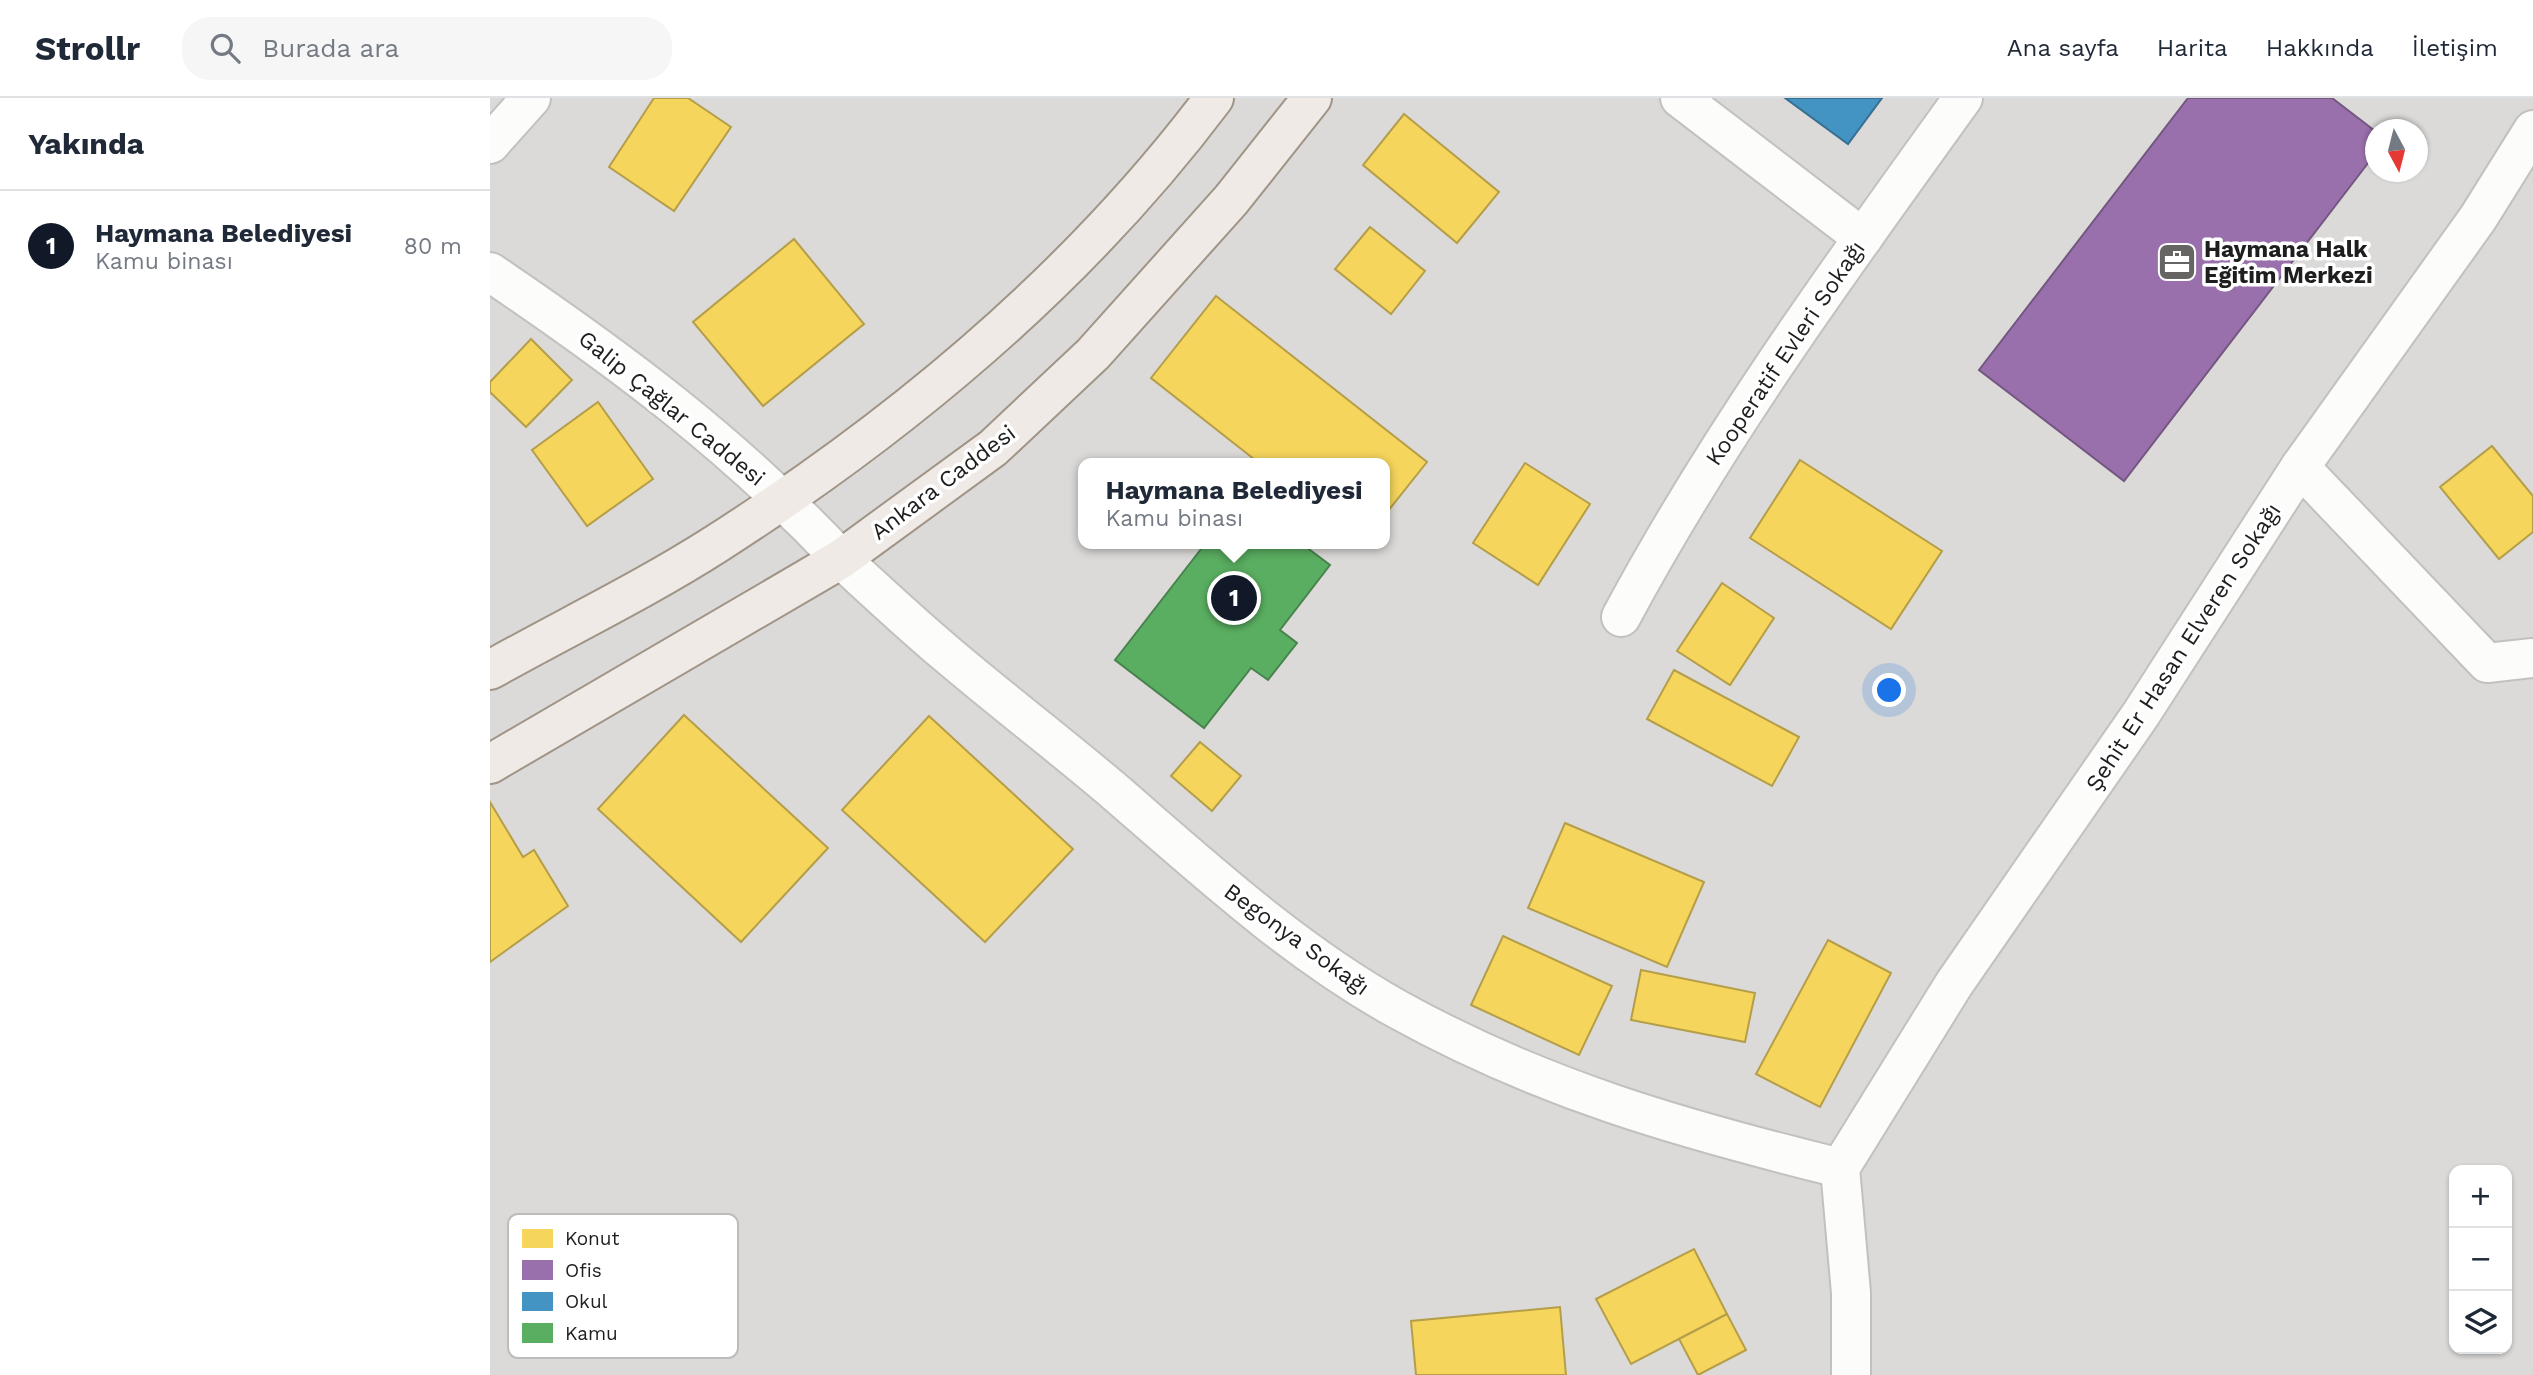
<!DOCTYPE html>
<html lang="tr">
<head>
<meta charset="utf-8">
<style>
	:root { --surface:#fff; --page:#f6f6f7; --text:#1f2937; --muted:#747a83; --line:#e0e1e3; --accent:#111827 }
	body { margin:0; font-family:"Work Sans",sans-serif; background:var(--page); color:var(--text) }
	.controls { position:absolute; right:21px; bottom:21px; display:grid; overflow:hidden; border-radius:14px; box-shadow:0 2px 5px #0004 }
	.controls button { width:63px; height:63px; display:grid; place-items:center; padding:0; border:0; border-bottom:2px solid var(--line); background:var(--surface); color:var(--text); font:35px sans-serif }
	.compass { position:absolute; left:1875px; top:21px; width:63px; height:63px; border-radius:50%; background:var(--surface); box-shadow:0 2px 5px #0004; rotate:173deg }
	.you { position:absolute; left:1400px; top:593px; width:24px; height:24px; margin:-18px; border:5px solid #fff; border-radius:50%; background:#1a73e8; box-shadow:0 0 0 10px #1a73e833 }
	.badge { display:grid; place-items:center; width:46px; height:46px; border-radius:50%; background:var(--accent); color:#fff; font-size:23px; font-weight:700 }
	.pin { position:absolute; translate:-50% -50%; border:4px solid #fff; box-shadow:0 2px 7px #0006 }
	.popup { position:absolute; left:588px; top:360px; width:312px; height:91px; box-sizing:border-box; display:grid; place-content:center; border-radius:14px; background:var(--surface); filter:drop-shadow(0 2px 5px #0005); font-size:23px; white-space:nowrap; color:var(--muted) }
	.popup b { font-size:26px; color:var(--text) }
	.popup::after { content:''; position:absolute; left:50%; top:100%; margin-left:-14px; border:14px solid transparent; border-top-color:var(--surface) }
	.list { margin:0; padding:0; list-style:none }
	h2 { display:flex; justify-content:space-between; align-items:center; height:91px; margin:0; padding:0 28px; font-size:30px }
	h2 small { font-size:23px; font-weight:400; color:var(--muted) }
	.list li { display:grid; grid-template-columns:46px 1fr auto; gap:21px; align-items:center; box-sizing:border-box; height:112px; padding:0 28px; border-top:2px solid var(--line) }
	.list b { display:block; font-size:26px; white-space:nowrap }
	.list p { margin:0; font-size:23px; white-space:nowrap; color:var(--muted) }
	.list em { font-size:23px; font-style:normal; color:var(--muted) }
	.icon { flex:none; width:38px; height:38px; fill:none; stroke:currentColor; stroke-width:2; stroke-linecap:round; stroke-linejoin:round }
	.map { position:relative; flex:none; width:2043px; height:1277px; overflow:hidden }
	header { display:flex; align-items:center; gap:42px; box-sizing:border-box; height:98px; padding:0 35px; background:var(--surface); border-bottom:2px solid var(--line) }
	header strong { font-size:33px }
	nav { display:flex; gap:38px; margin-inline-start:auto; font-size:24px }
	.search { width:490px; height:63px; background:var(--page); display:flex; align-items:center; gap:18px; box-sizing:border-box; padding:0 24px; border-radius:28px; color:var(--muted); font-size:26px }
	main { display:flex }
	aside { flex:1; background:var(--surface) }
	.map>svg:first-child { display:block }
	.residential { fill:#dbdad8; fill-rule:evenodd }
	.homes { fill:#f6d55c; stroke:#b59e49; stroke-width:2 }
	.offices { fill:#9970ab; stroke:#745781; stroke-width:2 }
	.schools { fill:#4393c3; stroke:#387092; stroke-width:2 }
	.public { fill:#5aae61; stroke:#48834d; stroke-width:2 }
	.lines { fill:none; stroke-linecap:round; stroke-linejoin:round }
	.minor-casing { stroke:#c2c1bf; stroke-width:42 }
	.tertiary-casing { stroke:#c2c1bf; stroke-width:42 }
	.primary-casing { stroke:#a09486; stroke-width:42 }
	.minor { stroke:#fcfcfb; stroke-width:38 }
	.tertiary { stroke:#fcfcfb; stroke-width:38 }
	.primary { stroke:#efeae5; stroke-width:38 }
	.labels { text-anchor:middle; stroke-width:7; stroke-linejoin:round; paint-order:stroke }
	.poi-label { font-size:23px; font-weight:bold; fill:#1e1e1e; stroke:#fff; text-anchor:start }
	.street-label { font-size:23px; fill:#1e1e1e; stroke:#fff }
	.key { fill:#fff; stroke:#bcbcbc; stroke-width:2 }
	.key-label { font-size:19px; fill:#1e1e1e }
</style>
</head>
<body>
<header>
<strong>Strollr</strong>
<div class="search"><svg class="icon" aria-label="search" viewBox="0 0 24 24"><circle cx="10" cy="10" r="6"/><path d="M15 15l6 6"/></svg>Burada ara</div>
<nav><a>Ana sayfa</a><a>Harita</a><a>Hakkında</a><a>İletişim</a></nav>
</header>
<main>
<aside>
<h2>Yakında<small></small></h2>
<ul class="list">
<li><span class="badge">1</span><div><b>Haymana Belediyesi</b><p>Kamu binası</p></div><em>80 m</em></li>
</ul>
</aside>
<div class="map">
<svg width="2043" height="1277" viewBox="0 0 2043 1277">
	<rect width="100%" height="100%" fill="#eceae7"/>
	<path class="residential" d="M0 0H2043V1277H0ZM1885 32H1927V74H1885ZM594 365H894V446H594ZM1964 1072H2017V1251H1964Z"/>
	<g class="homes">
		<polygon points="164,0 198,0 241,29 184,113 119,69"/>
		<polygon points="914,16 1009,94 967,145 873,67"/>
		<polygon points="880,129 935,173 901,216 845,171"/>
		<polygon points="304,141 374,226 273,308 203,224"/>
		<polygon points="726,198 937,364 894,418 894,365 769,365 661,280"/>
		<polygon points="41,241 82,282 36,329 0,294 0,284"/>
		<polygon points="108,304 163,381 97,428 42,352"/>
		<polygon points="2002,348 2043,398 2043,434 2009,461 1950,389"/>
		<polygon points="1310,362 1452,453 1401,531 1260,440"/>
		<polygon points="1035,365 1100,406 1048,487 983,445"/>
		<polygon points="1232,485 1284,520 1240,587 1187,553"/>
		<polygon points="1184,572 1309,639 1282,688 1157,621"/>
		<polygon points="194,617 338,750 251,844 108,711"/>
		<polygon points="439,618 583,751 495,844 352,712"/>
		<polygon points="710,644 751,678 722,713 681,678"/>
		<polygon points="0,704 33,759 44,752 78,808 0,864"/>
		<polygon points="1075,725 1214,784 1177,869 1038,810"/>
		<polygon points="1013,838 1122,888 1089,957 981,907"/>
		<polygon points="1338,842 1401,875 1330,1009 1266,976"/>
		<polygon points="1151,872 1265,895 1255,944 1141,922"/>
		<polygon points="1204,1151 1237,1216 1141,1266 1106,1201"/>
		<polygon points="1070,1209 1076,1277 926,1277 921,1223"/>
		<polygon points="1237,1216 1256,1252 1208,1277 1189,1241"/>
	</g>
	<polygon class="offices" points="1698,0 1842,0 1885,33 1885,56 1634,383 1489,272"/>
	<polygon class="schools" points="1295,0 1392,0 1358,46"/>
	<polygon class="public" points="715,446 812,446 840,467 790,532 807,545 778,582 761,570 714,630 625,562"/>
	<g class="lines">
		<g class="minor-casing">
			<g id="minor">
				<polyline points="1190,0 1373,140"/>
				<polyline points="0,46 41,0"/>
				<polyline points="1810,369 1997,565 2043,560"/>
				<path d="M351 461C386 493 421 526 458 557 512 603 570 647 624 693 714 771 803 853 907 911 1051 991 1192 1031 1350 1070"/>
				<path d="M1131 519C1229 336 1352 168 1473 0"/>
				<polyline points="1350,1070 1464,886 1651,616 1810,369 1988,120 2043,32"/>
				<polyline points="1350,1070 1361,1195 1361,1277"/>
			</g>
		</g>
		<g class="tertiary-casing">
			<path id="tertiary" d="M0 174C130 262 243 346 351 461"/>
		</g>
		<g class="primary-casing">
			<g id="primary">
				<path d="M0 572C75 530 154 492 226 446 415 325 589 180 724 0"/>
				<polyline points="0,666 351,461 503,350 603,256 741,102 822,0"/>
			</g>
		</g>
		<use href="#minor" class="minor"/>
		<use href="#tertiary" class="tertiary"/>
		<use href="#primary" class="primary"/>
	</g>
	<defs>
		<g id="office-square" transform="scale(2.0125)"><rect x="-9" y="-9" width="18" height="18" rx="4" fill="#666564" stroke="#fff"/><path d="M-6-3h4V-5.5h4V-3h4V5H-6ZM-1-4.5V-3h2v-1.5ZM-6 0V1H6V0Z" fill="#fff"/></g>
	</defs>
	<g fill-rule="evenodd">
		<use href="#office-square" x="1687" y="164"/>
	</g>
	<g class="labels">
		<g class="poi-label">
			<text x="1714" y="159">Haymana Halk<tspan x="1714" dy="26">Eğitim Merkezi</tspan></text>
		</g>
		<g class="street-label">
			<text transform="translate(1295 255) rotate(-56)" y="8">Kooperatif Evleri Sokağı</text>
			<text transform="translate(182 310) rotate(39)" y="8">Galip Çağlar Caddesi</text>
			<text transform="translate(453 384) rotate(-37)" y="8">Ankara Caddesi</text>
			<text transform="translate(1693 549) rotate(-57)" y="8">Şehit Er Hasan Elveren Sokağı</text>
			<text transform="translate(807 841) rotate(36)" y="8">Begonya Sokağı</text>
		</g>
	</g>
	<rect x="18" y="1116" width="230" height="144" rx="10" class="key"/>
	<rect x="32" y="1131" width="31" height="19" fill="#f6d55c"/>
	<rect x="32" y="1162" width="31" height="20" fill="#9970ab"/>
	<rect x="32" y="1194" width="31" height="19" fill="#4393c3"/>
	<rect x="32" y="1225" width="31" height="20" fill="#5aae61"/>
	<g class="key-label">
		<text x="75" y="1147">Konut</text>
		<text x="75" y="1179">Ofis</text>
		<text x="75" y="1210">Okul</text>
		<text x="75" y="1242">Kamu</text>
	</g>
</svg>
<div class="controls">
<button>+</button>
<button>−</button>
<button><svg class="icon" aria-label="layers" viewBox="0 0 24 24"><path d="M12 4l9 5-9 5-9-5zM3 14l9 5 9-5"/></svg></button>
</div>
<svg class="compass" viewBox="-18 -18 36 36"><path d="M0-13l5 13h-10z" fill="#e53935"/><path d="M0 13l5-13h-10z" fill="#747a83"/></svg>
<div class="you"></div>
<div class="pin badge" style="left:744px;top:500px">1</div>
<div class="popup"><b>Haymana Belediyesi</b>Kamu binası</div>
</div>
</main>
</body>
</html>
